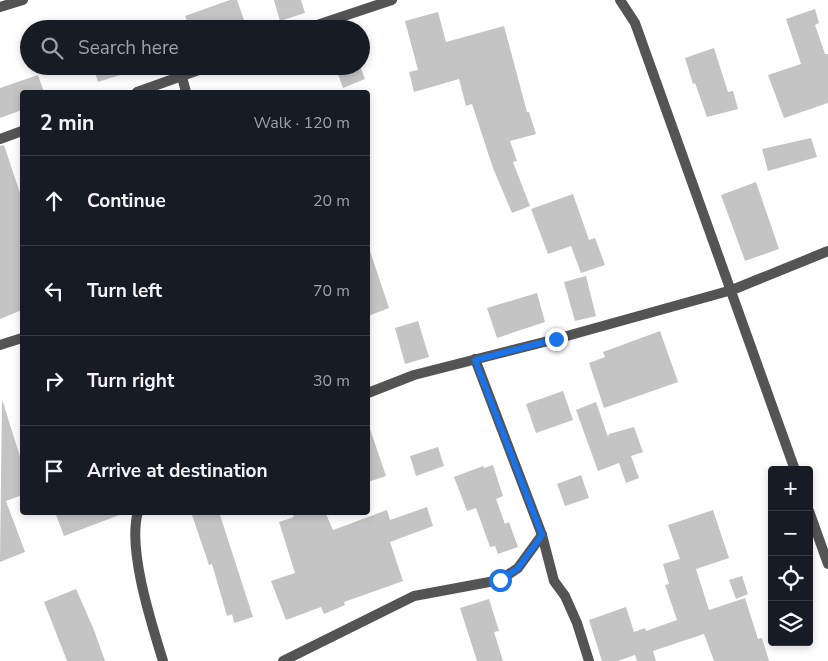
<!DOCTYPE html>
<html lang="en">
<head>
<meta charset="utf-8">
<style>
	:root { --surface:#171b24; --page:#20242c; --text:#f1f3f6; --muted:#9ea1a6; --line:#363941 }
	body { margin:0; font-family:"Nunito Sans",sans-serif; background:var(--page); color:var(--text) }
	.controls { position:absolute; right:15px; bottom:15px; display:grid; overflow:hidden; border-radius:5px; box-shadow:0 2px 8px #0003 }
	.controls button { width:45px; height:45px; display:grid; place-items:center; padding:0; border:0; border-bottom:1px solid var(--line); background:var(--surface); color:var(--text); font:25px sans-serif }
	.stop { position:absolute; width:15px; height:15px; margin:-11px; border:4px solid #1a73e8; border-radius:50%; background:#fff }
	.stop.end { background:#1a73e8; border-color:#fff; box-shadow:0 1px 5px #0008 }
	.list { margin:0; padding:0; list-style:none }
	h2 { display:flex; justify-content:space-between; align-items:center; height:65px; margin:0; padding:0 20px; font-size:21px }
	h2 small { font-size:16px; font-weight:400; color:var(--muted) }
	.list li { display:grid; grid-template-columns:32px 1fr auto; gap:15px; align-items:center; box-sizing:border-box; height:90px; padding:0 20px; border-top:1px solid var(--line) }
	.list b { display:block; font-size:19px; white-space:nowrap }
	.list em { font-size:16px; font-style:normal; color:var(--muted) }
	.icon { flex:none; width:28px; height:28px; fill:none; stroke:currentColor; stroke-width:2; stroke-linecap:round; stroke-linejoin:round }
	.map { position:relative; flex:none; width:828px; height:661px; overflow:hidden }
	.search { position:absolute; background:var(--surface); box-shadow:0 2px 8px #0003; left:20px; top:20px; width:350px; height:55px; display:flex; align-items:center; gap:12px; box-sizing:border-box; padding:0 18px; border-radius:28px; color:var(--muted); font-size:19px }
	.panel { position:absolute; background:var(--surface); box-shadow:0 2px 8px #0003; left:20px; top:90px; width:350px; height:425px; border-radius:5px }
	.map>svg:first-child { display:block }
	.building { fill:#c4c4c4 }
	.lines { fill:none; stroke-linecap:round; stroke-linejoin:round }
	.minor { stroke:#545454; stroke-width:10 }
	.route { stroke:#1a73e8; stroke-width:6 }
</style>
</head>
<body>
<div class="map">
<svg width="828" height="661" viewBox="0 0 828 661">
	<rect width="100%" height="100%" fill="#fff"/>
	<g class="building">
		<polygon points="230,0 237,0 244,20 220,29 190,29 185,16"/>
		<polygon points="274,0 301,0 305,13 280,21"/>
		<polygon points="815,9 819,23 815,25 825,54 828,54 828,103 784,118 768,75 801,64 786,19"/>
		<polygon points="438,12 446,42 504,26 527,112 529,112 536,134 510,141 517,161 513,162 530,206 512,213 493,168 472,104 466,106 459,79 414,92 409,72 418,70 405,21"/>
		<polygon points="714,48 728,92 733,91 738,109 707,117 695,83 693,84 685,58"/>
		<polygon points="93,66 139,66 139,69 98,82"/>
		<polygon points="335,66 360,66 365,79 343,88"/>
		<polygon points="38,75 44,92 22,92 22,110 0,118 0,88"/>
		<polygon points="811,138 817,157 768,171 762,149"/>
		<polygon points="4,145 22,199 22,310 0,319 0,146"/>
		<polygon points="756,182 779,249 745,261 721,195"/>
		<polygon points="573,194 589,240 595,238 605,265 581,273 571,246 548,254 531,209"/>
		<polygon points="370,251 389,308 368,316 368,252"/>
		<polygon points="586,276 596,316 575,321 564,282"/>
		<polygon points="537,293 545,322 497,338 487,308"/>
		<polygon points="418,321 429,357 405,364 395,328"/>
		<polygon points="660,331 678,382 604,408 589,363 605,357 603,352"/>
		<polygon points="563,391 573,420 536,433 526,404"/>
		<polygon points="2,399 22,463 22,495 6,501 25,552 0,562"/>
		<polygon points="596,402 608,437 609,434 634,427 643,452 631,456 639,478 626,483 619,463 598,471 576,410"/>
		<polygon points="370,429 386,476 368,482 368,430"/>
		<polygon points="438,447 444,466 416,476 410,456"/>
		<polygon points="493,465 503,496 496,499 505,524 509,522 518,547 498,554 495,546 490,547 476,508 467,511 454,477 483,466 484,468"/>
		<polygon points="581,475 589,498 565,506 557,484"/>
		<polygon points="427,507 433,526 390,542 403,581 344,602 345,605 324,614 321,607 286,620 271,581 295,573 279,522 294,517 292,512 325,512 333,530 387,510 390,520"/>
		<polygon points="713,510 729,558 696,569 709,610 745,598 758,639 762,638 769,661 714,661 704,634 653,651 656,661 637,661 635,655 618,661 602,661 589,620 626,607 634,632 645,628 646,631 677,620 665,585 669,584 663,564 680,559 668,525"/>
		<polygon points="55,512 122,512 122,514 64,536"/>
		<polygon points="191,512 219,512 253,617 234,623 232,614 227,616 212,564 209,565"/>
		<polygon points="742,576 748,594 736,599 729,580"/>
		<polygon points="76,589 94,630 105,661 67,661 44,602"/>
		<polygon points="489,599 499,631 494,632 503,661 477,661 460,608"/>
	</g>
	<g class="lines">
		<g class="minor">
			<polyline points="620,0 635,23 795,470"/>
			<polyline points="0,7 23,0"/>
			<polyline points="305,29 392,0"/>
			<polyline points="182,77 186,92"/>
			<polyline points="137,92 210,66"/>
			<polyline points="0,139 22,131"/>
			<polyline points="0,345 22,338"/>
			<polyline points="475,359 542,535 554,581 565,596 577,623 589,661"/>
			<polyline points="368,393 414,375 556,339 732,290 828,251"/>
			<polyline points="809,511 828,564"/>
			<path d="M138 512C127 549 152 625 163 661"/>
			<polyline points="283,661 414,596 500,580 518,568 542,535"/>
		</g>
	</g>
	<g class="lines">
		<polyline class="route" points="500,580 518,568 542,535 475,360 556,339"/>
	</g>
</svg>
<div class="controls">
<button>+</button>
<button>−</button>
<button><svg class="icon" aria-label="locate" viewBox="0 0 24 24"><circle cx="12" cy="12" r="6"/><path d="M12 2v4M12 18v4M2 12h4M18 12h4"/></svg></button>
<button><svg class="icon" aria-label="layers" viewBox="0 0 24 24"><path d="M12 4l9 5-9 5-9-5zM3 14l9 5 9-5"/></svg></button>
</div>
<div class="stop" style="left:500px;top:580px"></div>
<div class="stop end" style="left:556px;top:339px"></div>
<div class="search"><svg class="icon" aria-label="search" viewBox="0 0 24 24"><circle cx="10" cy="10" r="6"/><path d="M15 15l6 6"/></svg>Search here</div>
<section class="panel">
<h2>2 min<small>Walk · 120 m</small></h2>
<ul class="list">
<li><svg class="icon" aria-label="ahead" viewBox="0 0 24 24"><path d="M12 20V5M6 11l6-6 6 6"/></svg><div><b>Continue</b></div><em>20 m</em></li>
<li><svg class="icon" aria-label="left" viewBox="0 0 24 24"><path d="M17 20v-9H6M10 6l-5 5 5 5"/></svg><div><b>Turn left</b></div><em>70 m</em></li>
<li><svg class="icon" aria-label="right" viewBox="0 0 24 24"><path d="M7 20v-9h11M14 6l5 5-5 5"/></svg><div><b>Turn right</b></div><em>30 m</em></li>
<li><svg class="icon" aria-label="arrive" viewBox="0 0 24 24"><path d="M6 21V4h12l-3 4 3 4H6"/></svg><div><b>Arrive at destination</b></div></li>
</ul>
</section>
</div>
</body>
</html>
